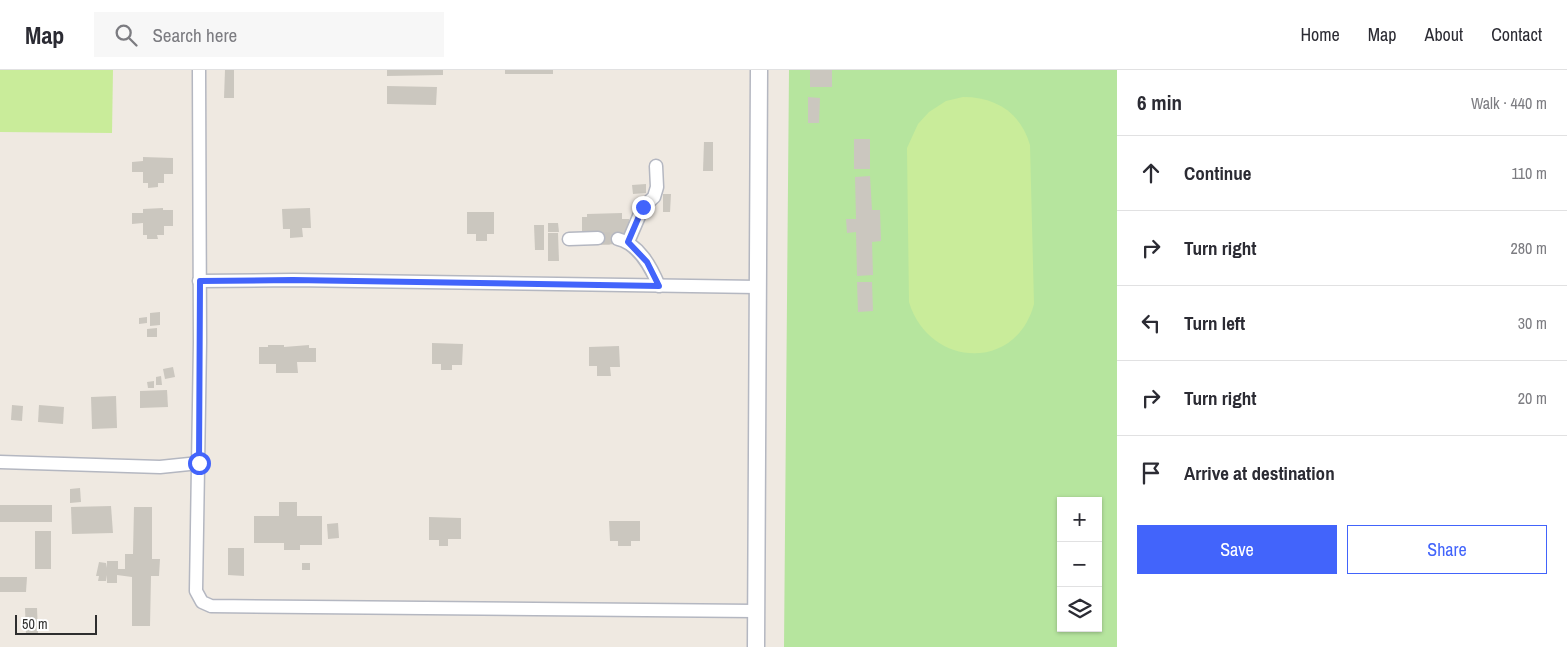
<!DOCTYPE html>
<html lang="en">
<head>
<meta charset="utf-8">
<style>
	:root { --surface:#fff; --page:#f7f7f7; --text:#2b2b33; --muted:#7c7c81; --line:#e1e1e2; --accent:#4264fb }
	body { margin:0; font-family:"Archivo Narrow",sans-serif; background:var(--page); color:var(--text) }
	.controls { position:absolute; right:15px; bottom:15px; display:grid; overflow:hidden; border-radius:0px; box-shadow:0 1px 4px #0004 }
	.controls button { width:45px; height:45px; display:grid; place-items:center; padding:0; border:0; border-bottom:1px solid var(--line); background:var(--surface); color:var(--text); font:25px sans-serif }
	.scale { position:absolute; left:15px; bottom:12px; width:82px; box-sizing:border-box; padding-left:5px; border:2px solid #2e2e2e; border-top:0; font-size:14px; line-height:18px; white-space:nowrap; color:#2e2e2e; -webkit-text-stroke:4px #fff; paint-order:stroke }
	.stop { position:absolute; width:15px; height:15px; margin:-11px; border:4px solid #4264fb; border-radius:50%; background:#fff }
	.stop.end { background:#4264fb; border-color:#fff; box-shadow:0 1px 5px #0008 }
	.list { margin:0; padding:0; list-style:none }
	h2 { display:flex; justify-content:space-between; align-items:center; height:65px; margin:0; padding:0 20px; font-size:21px }
	h2 small { font-size:16px; font-weight:400; color:var(--muted) }
	.list li { display:grid; grid-template-columns:32px 1fr auto; gap:15px; align-items:center; box-sizing:border-box; height:75px; padding:0 20px; border-top:1px solid var(--line) }
	.list b { display:block; font-size:19px; white-space:nowrap }
	.list em { font-size:16px; font-style:normal; color:var(--muted) }
	.actions { display:flex; gap:10px; padding:15px 20px }
	.actions a { flex:1; padding:11px 0; border:1px solid var(--accent); border-radius:0px; text-align:center; font-size:18px; color:var(--accent) }
	.actions .main { background:var(--accent); color:#fff }
	.icon { flex:none; width:28px; height:28px; fill:none; stroke:currentColor; stroke-width:2; stroke-linecap:round; stroke-linejoin:round }
	.map { position:relative; flex:none; width:1117px; height:577px; overflow:hidden }
	header { display:flex; align-items:center; gap:30px; box-sizing:border-box; height:70px; padding:0 25px; background:var(--surface); border-bottom:1px solid var(--line) }
	header strong { font-size:24px }
	nav { display:flex; gap:28px; margin-inline-start:auto; font-size:18px }
	.search { width:350px; height:45px; background:var(--page); display:flex; align-items:center; gap:12px; box-sizing:border-box; padding:0 18px; border-radius:0px; color:var(--muted); font-size:19px }
	main { display:flex }
	aside { flex:1; background:var(--surface) }
	.map>svg:first-child { display:block }
	.green { fill:#b6e59e; fill-rule:evenodd }
	.pitch { fill:#c9ec9a }
	.building { fill:#cbc7bf }
	.lines { fill:none; stroke-linecap:round; stroke-linejoin:round }
	.minor-tunnel { stroke:#c8c4bd; stroke-width:12; stroke-dasharray:12 6; stroke-linecap:butt }
	.minor-casing { stroke:#b4b7c1; stroke-width:15 }
	.tertiary-casing { stroke:#b4b7c1; stroke-width:19 }
	.minor { stroke:#fff; stroke-width:12 }
	.tertiary { stroke:#fff; stroke-width:16 }
	.route { stroke:#4264fb; stroke-width:6 }
</style>
</head>
<body>
<header>
<strong>Map</strong>
<div class="search"><svg class="icon" aria-label="search" viewBox="0 0 24 24"><circle cx="10" cy="10" r="6"/><path d="M15 15l6 6"/></svg>Search here</div>
<nav><a>Home</a><a>Map</a><a>About</a><a>Contact</a></nav>
</header>
<main>
<div class="map">
<svg width="1117" height="577" viewBox="0 0 1117 577">
	<rect width="100%" height="100%" fill="#efe9e1"/>
	<path class="green" d="M789 0H1117V577H784ZM1061 431H1098V558H1061Z"/>
	<g class="pitch">
		<polygon points="0,0 113,0 112,63 0,62"/>
		<path d="M963 27C996 27 1021 43 1030 75L1034 234C1016 302 929 298 909 232L907 78 918 54 929 42 946 31Z"/>
	</g>
	<g class="building">
		<polygon points="225,0 234,0 234,28 224,28"/>
		<polygon points="387,0 443,0 443,5 387,6"/>
		<rect x="505" y="0" width="48" height="4"/>
		<rect x="810" y="0" width="22" height="17"/>
		<polygon points="387,16 437,17 436,35 387,34"/>
		<polygon points="808,27 820,28 819,53 808,53"/>
		<rect x="854" y="69" width="16" height="30"/>
		<polygon points="704,72 713,72 713,101 703,101"/>
		<polygon points="143,87 173,88 173,104 164,104 164,113 158,113 158,117 148,118 148,113 143,113 143,102 132,102 132,92 143,91"/>
		<polygon points="870,106 872,140 880,140 881,171 872,172 873,205 857,206 856,162 847,163 846,149 856,149 855,107"/>
		<polygon points="646,114 646,123 633,124 632,115"/>
		<polygon points="663,124 671,124 670,142 663,142"/>
		<polygon points="163,138 163,140 173,140 173,156 164,156 164,165 157,165 158,169 147,169 147,165 143,165 143,153 132,154 132,143 143,143 143,139"/>
		<polygon points="310,138 311,158 302,158 303,167 290,168 290,159 283,159 282,139"/>
		<polygon points="467,142 494,142 494,164 487,164 487,171 476,171 476,164 467,164"/>
		<polygon points="622,143 622,149 629,149 630,165 618,174 598,175 598,165 582,165 582,147 587,147 587,144"/>
		<polygon points="548,153 558,153 559,162 548,162"/>
		<polygon points="534,155 544,155 544,180 535,180"/>
		<polygon points="548,163 558,163 559,191 548,191"/>
		<polygon points="857,212 872,212 873,241 858,242"/>
		<polygon points="160,242 160,255 150,256 150,243"/>
		<polygon points="147,247 147,253 139,254 139,248"/>
		<polygon points="157,258 157,267 147,267 147,259"/>
		<polygon points="432,273 463,274 462,295 452,295 452,300 441,300 441,294 432,294"/>
		<polygon points="268,275 284,275 284,277 309,275 309,278 316,278 316,292 297,292 298,303 276,303 276,294 259,294 259,277 268,277"/>
		<polygon points="619,276 620,297 610,297 611,306 597,306 597,296 589,296 589,277"/>
		<polygon points="173,297 175,307 165,309 163,299"/>
		<polygon points="161,306 162,315 156,315 156,307"/>
		<polygon points="154,311 154,318 148,318 147,312"/>
		<polygon points="167,320 168,337 140,338 140,321"/>
		<polygon points="116,326 117,358 92,359 91,327"/>
		<polygon points="12,335 23,336 22,351 11,350"/>
		<polygon points="39,335 64,337 63,354 38,352"/>
		<polygon points="80,418 81,432 70,433 70,419"/>
		<polygon points="279,432 297,432 297,446 322,446 322,475 300,475 300,480 284,480 284,473 254,473 254,446 279,446"/>
		<rect x="0" y="435" width="52" height="17"/>
		<polygon points="111,436 113,463 72,464 71,437"/>
		<polygon points="134,437 152,437 152,489 160,489 159,506 151,506 150,556 132,556 132,507 117,505 117,513 107,513 107,505 106,511 98,511 99,506 96,506 99,492 106,493 107,498 107,491 118,491 118,499 125,499 125,484 133,484"/>
		<polygon points="429,447 461,448 461,469 448,469 448,476 439,476 439,470 429,470"/>
		<polygon points="609,451 640,451 640,471 631,471 631,476 618,476 618,471 610,471"/>
		<polygon points="338,453 339,468 328,469 327,454"/>
		<rect x="35" y="461" width="16" height="38"/>
		<polygon points="228,478 244,478 244,506 228,505"/>
		<rect x="302" y="493" width="8" height="7"/>
		<polygon points="0,507 27,507 26,522 0,522"/>
		<polygon points="25,538 37,538 38,564 26,565"/>
	</g>
	<g class="lines">
		<polyline class="minor-tunnel" points="598,168 618,169"/>
		<g class="minor-casing">
			<g id="minor">
				<polyline points="199,0 200,272 196,521 202,532 211,536 755,541"/>
				<polyline points="569,169 598,168"/>
				<path d="M618 169C639 174 651 197 659 216"/>
				<polyline points="628,172 643,137 654,127 657,117 656,96"/>
				<polyline points="199,211 293,210 758,217"/>
				<polyline points="0,392 160,397 199,393"/>
			</g>
		</g>
		<g class="tertiary-casing">
			<polyline id="tertiary" points="756,577 759,0"/>
		</g>
		<use href="#minor" class="minor"/>
		<use href="#tertiary" class="tertiary"/>
	</g>
	<g class="lines">
		<polyline class="route" points="199,393 200,211 293,210 659,216 647,192 628,172 643,137"/>
	</g>
</svg>
<div class="controls">
<button>+</button>
<button>−</button>
<button><svg class="icon" aria-label="layers" viewBox="0 0 24 24"><path d="M12 4l9 5-9 5-9-5zM3 14l9 5 9-5"/></svg></button>
</div>
<div class="scale">50 m</div>
<div class="stop" style="left:199px;top:393px"></div>
<div class="stop end" style="left:643px;top:137px"></div>
</div>
<aside>
<h2>6 min<small>Walk · 440 m</small></h2>
<ul class="list">
<li><svg class="icon" aria-label="ahead" viewBox="0 0 24 24"><path d="M12 20V5M6 11l6-6 6 6"/></svg><div><b>Continue</b></div><em>110 m</em></li>
<li><svg class="icon" aria-label="right" viewBox="0 0 24 24"><path d="M7 20v-9h11M14 6l5 5-5 5"/></svg><div><b>Turn right</b></div><em>280 m</em></li>
<li><svg class="icon" aria-label="left" viewBox="0 0 24 24"><path d="M17 20v-9H6M10 6l-5 5 5 5"/></svg><div><b>Turn left</b></div><em>30 m</em></li>
<li><svg class="icon" aria-label="right" viewBox="0 0 24 24"><path d="M7 20v-9h11M14 6l5 5-5 5"/></svg><div><b>Turn right</b></div><em>20 m</em></li>
<li><svg class="icon" aria-label="arrive" viewBox="0 0 24 24"><path d="M6 21V4h12l-3 4 3 4H6"/></svg><div><b>Arrive at destination</b></div></li>
</ul>
<div class="actions"><a class="main">Save</a><a>Share</a></div>
</aside>
</main>
</body>
</html>
